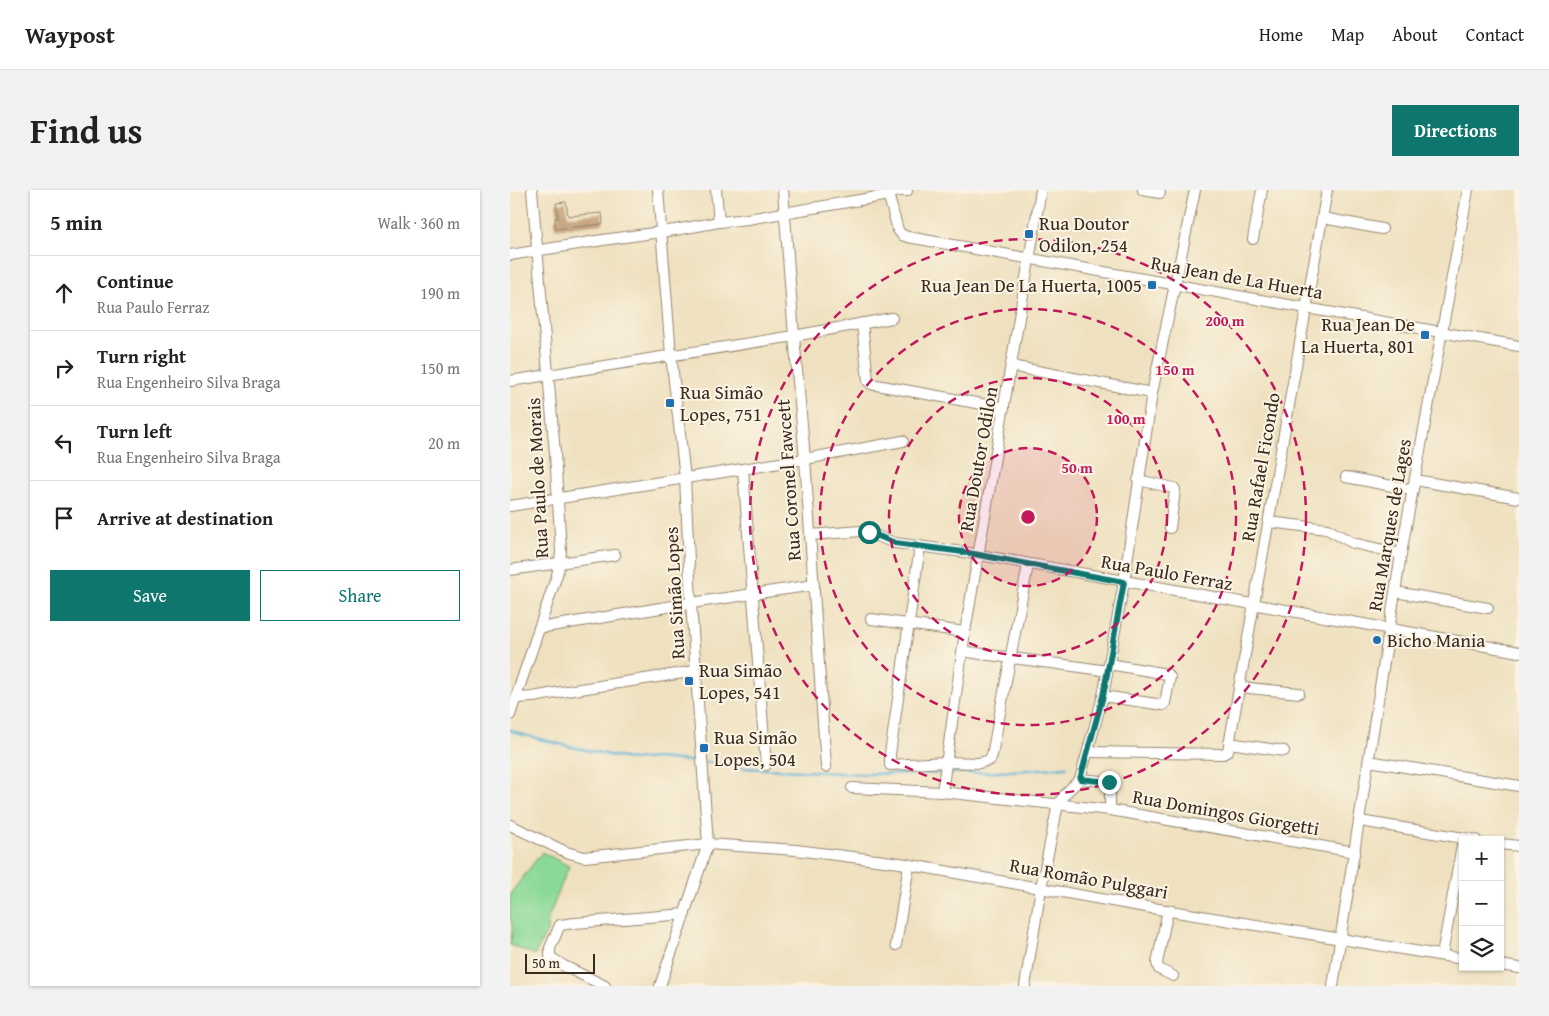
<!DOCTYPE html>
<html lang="en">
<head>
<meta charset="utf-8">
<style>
	:root { --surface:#fff; --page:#f2f2f2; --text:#222; --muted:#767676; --line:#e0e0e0; --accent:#0f766e }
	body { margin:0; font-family:"Gentium Book Plus",serif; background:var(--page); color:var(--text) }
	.controls { position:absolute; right:15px; bottom:15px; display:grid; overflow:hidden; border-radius:0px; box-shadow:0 1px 4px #0004 }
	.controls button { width:45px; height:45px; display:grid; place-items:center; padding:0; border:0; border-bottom:1px solid var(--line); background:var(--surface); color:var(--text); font:25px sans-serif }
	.scale { position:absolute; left:15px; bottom:12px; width:70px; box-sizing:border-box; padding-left:5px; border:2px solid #3b2a1e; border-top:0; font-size:14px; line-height:18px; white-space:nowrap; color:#3b2a1e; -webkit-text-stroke:4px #fcf5e5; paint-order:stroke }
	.stop { position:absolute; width:15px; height:15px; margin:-11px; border:4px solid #0f766e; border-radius:50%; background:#fff }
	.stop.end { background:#0f766e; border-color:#fff; box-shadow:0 1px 5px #0008 }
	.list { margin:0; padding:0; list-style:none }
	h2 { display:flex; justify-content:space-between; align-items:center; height:65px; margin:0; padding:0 20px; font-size:21px }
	h2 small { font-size:16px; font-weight:400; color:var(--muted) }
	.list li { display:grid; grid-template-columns:32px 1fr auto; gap:15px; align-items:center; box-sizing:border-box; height:75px; padding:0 20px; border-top:1px solid var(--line) }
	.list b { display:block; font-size:19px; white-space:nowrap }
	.list p { margin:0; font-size:16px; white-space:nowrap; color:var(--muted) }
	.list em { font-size:16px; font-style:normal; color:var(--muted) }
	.actions { display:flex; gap:10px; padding:15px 20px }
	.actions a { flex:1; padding:11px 0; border:1px solid var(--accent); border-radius:0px; text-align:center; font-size:18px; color:var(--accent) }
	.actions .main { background:var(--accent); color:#fff }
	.icon { flex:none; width:28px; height:28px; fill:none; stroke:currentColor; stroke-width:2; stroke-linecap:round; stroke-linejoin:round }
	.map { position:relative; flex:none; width:1009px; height:796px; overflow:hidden; border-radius:0px }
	header { display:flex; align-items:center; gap:30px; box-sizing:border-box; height:70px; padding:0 25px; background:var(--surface); border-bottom:1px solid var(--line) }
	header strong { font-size:24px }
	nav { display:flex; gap:28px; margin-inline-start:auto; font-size:18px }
	.intro { display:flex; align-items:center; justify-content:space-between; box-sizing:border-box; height:120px; padding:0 30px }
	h1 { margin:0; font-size:35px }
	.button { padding:12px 22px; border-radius:0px; background:var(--accent); color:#fff; font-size:18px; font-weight:700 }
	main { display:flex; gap:30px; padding:0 30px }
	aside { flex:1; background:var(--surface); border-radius:0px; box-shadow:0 1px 4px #0004 }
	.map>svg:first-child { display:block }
	.green { fill:#8bd997; stroke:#63825a }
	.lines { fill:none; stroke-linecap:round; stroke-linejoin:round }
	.stream { stroke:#56b0d4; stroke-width:2.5 }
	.building { fill:#c4a17b }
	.street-casing { stroke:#95866f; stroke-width:12 }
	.street { stroke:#fff; stroke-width:10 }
	.route { stroke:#0f766e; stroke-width:6 }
	.ring { fill:none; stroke:#c2185b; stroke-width:2.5; stroke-dasharray:9 6 }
	.poi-dot { fill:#1f6fb2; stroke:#fcf5e5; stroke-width:2 }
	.labels { text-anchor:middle; stroke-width:4; stroke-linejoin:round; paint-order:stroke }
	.poi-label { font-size:19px; fill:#3b2a1e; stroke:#fcf5e5; text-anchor:start }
	.street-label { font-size:19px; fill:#3b2a1e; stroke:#fcf5e5 }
	.centre { fill:#c2185b; stroke:#fcf5e5; stroke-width:2.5 }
	.ring-label { font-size:15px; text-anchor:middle; font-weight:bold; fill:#c2185b; stroke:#fcf5e5; stroke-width:4; stroke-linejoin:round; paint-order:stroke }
</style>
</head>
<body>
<header>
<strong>Waypost</strong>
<nav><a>Home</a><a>Map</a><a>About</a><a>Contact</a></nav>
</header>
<div class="intro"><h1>Find us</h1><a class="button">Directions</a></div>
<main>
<aside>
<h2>5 min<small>Walk · 360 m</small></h2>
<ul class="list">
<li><svg class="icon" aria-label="ahead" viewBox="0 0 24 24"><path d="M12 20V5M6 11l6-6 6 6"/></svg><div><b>Continue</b><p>Rua Paulo Ferraz</p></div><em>190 m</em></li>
<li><svg class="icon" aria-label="right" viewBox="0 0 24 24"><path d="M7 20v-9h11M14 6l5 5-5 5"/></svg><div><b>Turn right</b><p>Rua Engenheiro Silva Braga</p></div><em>150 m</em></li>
<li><svg class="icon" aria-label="left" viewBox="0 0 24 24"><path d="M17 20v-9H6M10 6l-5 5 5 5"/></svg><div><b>Turn left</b><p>Rua Engenheiro Silva Braga</p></div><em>20 m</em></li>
<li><svg class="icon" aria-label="arrive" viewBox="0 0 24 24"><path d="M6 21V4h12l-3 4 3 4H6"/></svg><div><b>Arrive at destination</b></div></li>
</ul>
<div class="actions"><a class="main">Save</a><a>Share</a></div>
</aside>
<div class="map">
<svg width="1009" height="796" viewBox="0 0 1009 796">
	<rect width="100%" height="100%" fill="#fcf5e5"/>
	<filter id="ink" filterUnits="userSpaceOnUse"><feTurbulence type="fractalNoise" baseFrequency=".02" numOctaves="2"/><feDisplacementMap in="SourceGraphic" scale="10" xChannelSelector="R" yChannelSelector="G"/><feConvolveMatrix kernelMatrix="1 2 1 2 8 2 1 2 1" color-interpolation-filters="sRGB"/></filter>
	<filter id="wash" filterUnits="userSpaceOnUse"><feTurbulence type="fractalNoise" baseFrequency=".0096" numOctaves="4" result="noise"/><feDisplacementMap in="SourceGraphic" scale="20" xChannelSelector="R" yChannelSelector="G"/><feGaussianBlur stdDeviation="1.12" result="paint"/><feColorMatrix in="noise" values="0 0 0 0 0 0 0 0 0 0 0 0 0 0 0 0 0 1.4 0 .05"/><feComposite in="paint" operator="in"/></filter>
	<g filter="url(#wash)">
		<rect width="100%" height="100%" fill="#efe1c0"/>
		<path class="green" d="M32 662 59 676 38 729 37 741 25 765 0 755C1 746 5 738 0 729V704Z"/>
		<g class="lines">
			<g class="stream">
				<polyline points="0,540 10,544 57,556 123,570 146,568 189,572"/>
				<polyline points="195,572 233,578 350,584 431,583"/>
				<polyline points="437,583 488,582 557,577"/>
			</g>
		</g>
		<g id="blocks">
			<polygon class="building" points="56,12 58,26 92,23 93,34 45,39 45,28 48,28 46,13"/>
		</g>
	</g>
	<g filter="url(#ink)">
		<use href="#blocks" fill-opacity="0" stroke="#95866f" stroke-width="1"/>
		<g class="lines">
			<g class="street-casing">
				<g id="street">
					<polyline points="148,0 161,165 175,288 181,413 198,654 150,796"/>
					<polyline points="206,0 209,32"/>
					<polyline points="273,0 284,146 295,269 316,577"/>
					<polyline points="377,0 388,40 392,45 398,47 1009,156"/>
					<polyline points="633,0 650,3"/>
					<polyline points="813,28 872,39"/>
					<polyline points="743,49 752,0"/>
					<polyline points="0,65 93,50 165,40 209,32 238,29 379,5 387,1 397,1"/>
					<polyline points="352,133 358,191 361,194 494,218"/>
					<polyline points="501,176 642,203"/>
					<polyline points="0,191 284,146 382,128"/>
					<polyline points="233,279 256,575"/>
					<polyline points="836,287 903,300"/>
					<polyline points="628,290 664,298 665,300 660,338"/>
					<polyline points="905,290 1009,308"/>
					<polyline points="0,316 295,269 393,251"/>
					<polyline points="759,332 817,339 843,353 891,364"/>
					<polyline points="300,345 351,341 359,343 385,353 453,362 1009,462"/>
					<polyline points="410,356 380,564 380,575 436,572 469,573 480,570 482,565 518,375"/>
					<polyline points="0,380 105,365"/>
					<polyline points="885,402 978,418"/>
					<polyline points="361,429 455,442"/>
					<polyline points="29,438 181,413 304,395"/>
					<path d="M453 461C501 469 549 473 597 481"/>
					<polyline points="729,497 789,503"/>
					<polyline points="593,506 653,515 655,513 660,487 657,484 599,474"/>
					<polyline points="6,508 23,507 51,502 186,481"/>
					<polyline points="0,525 47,385 50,372 51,361 45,263 22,0"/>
					<polyline points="719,553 774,561"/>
					<polyline points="578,562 713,564 718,561 817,0"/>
					<polyline points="859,571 1009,596"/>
					<polyline points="570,589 593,506 614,392 642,203 685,0"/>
					<polyline points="570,589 592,591 600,594 600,620"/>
					<polyline points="342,598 432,602 600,620 845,662"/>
					<polyline points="432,602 455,442 531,0"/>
					<polyline points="850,631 966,650"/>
					<polyline points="0,635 56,662 74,667 198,654 286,660 390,673 624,715 953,769"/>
					<polyline points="990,654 1009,656"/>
					<polyline points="658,720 647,773 649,779 663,786"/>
					<polyline points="386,755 399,675"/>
					<polyline points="932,765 953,650"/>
					<polyline points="990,775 1009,778"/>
					<polyline points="95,796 54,776 40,767 40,758 50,735 65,733 175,724"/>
					<polyline points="515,796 531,698 548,614 557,602 570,589"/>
					<polyline points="823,796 891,364 958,0"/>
				</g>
			</g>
			<use href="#street" class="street"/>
		</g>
	</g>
	<g class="lines" filter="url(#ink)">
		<polyline class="route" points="359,342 385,353 453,362 614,392 593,506 570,589 599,592"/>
	</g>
	<circle cx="518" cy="327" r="69" fill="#c2185b" fill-opacity=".12"/>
	<g class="ring">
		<circle cx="518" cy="327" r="69"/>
		<circle cx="518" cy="327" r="139"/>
		<circle cx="518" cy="327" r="208"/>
		<circle cx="518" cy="327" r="278"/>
	</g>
	<g class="poi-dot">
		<rect x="514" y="39" width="10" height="10" rx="2.5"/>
		<rect x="637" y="90" width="10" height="10" rx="2.5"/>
		<rect x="910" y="140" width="10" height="10" rx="2.5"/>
		<rect x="155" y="208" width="10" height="10" rx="2.5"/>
		<circle cx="867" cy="450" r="5"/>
		<rect x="174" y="486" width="10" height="10" rx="2.5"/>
		<rect x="189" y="553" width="10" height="10" rx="2.5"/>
	</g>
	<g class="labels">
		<g class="poi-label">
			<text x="529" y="40">Rua Doutor<tspan x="529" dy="22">Odilon, 254</tspan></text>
			<text x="632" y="102" text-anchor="end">Rua Jean De La Huerta, 1005</text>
			<text x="905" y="141" text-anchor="end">Rua Jean De<tspan x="905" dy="22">La Huerta, 801</tspan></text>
			<text x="170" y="209">Rua Simão<tspan x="170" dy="22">Lopes, 751</tspan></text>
			<text x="877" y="457">Bicho Mania</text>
			<text x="189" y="487">Rua Simão<tspan x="189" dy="22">Lopes, 541</tspan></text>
			<text x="204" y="554">Rua Simão<tspan x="204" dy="22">Lopes, 504</tspan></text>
		</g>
		<g class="street-label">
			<text transform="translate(727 87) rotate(10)" y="7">Rua Jean de La Huerta</text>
			<text transform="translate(468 269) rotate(-80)" y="7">Rua Doutor Odilon</text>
			<text transform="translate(750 277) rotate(-80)" y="7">Rua Rafael Ficondo</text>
			<text transform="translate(27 288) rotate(-93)" y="7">Rua Paulo de Morais</text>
			<text transform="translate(278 290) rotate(-94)" y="7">Rua Coronel Fawcett</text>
			<text transform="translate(879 335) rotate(-80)" y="7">Rua Marques de Lages</text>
			<text transform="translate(657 382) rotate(10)" y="7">Rua Paulo Ferraz</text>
			<text transform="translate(164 403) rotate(-93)" y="7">Rua Simão Lopes</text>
			<text transform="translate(716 622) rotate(10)" y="7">Rua Domingos Giorgetti</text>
			<text transform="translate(579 688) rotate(10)" y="7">Rua Romão Pulggari</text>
		</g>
	</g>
	<circle cx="518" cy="327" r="8" class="centre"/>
	<g class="ring-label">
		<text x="715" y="136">200 m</text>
		<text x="665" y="185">150 m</text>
		<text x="616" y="234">100 m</text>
		<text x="567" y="283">50 m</text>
	</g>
</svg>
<div class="controls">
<button>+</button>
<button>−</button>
<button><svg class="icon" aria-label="layers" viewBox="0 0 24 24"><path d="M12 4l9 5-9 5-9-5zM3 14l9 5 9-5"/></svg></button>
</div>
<div class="scale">50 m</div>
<div class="stop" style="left:359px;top:342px"></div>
<div class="stop end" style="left:599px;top:592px"></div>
</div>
</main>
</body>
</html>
